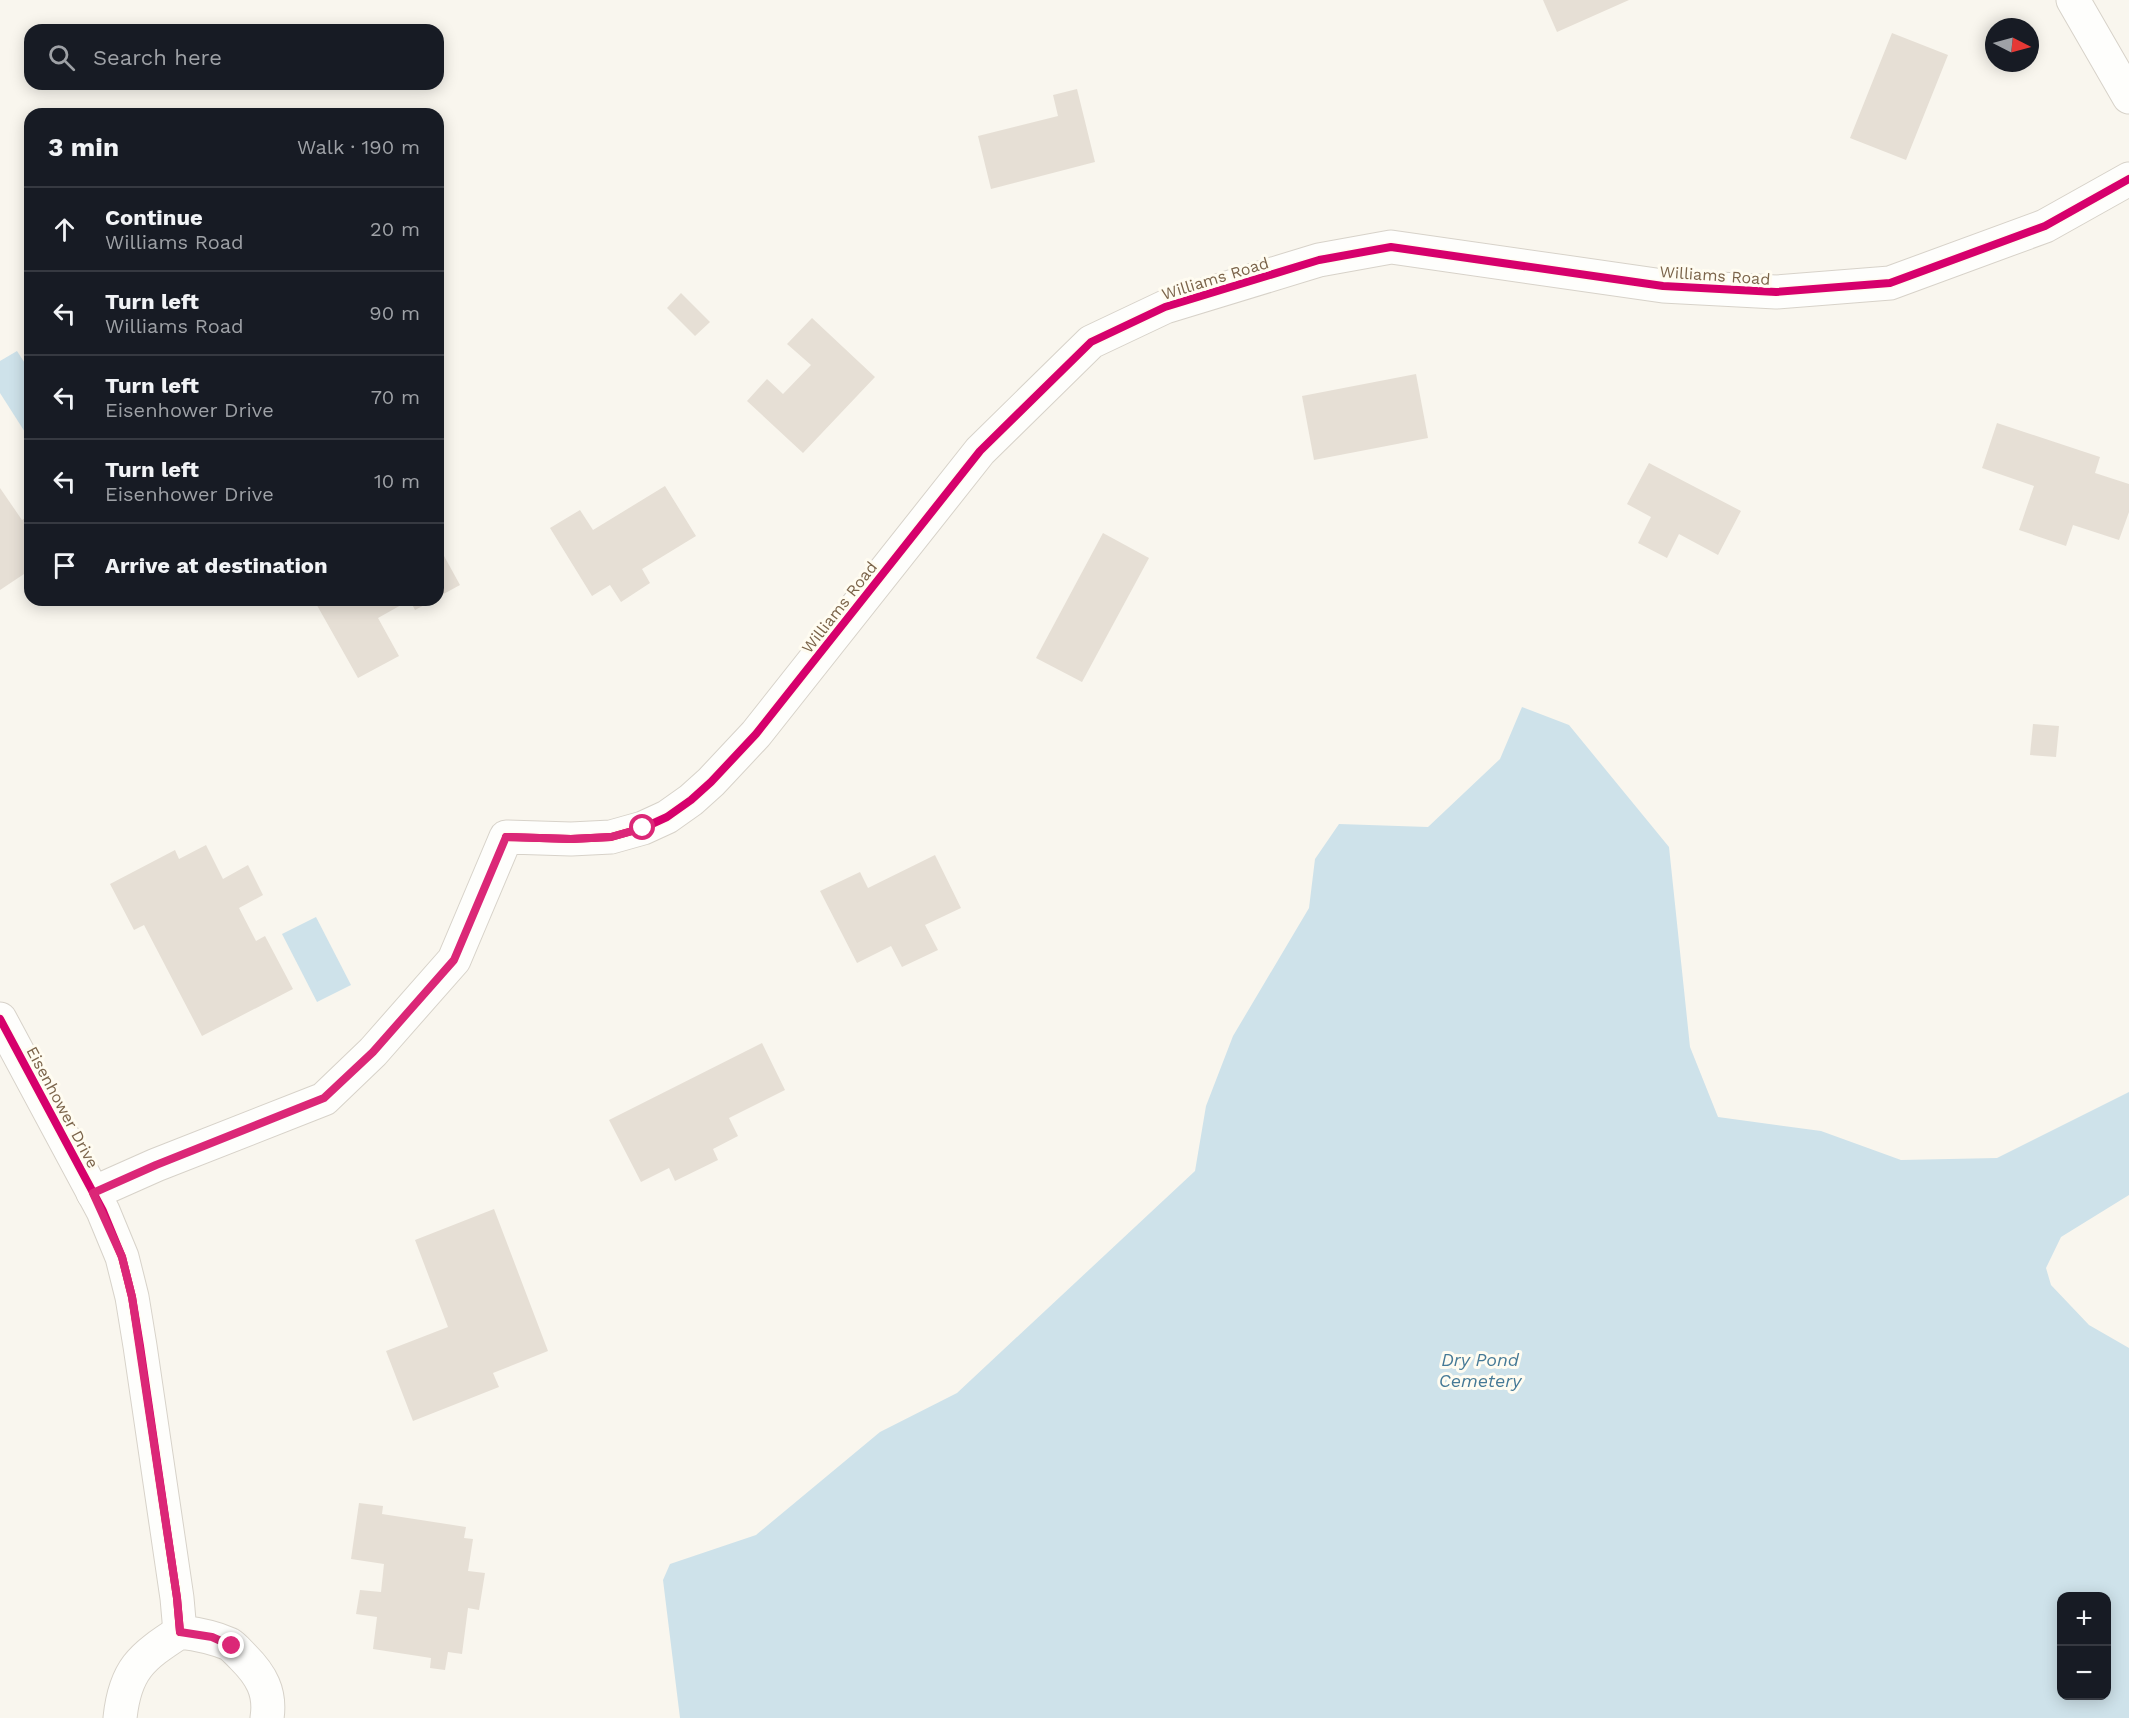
<!DOCTYPE html>
<html lang="en">
<head>
<meta charset="utf-8">
<style>
	:root { --surface:#171b24; --page:#20242c; --text:#f1f3f6; --muted:#9ea1a6; --line:#363941 }
	body { margin:0; font-family:"Work Sans",sans-serif; background:var(--page); color:var(--text) }
	.controls { position:absolute; right:18px; bottom:18px; display:grid; overflow:hidden; border-radius:12px; box-shadow:0 3px 15px #0003 }
	.controls button { width:54px; height:54px; display:grid; place-items:center; padding:0; border:0; border-bottom:2px solid var(--line); background:var(--surface); color:var(--text); font:30px sans-serif }
	.compass { position:absolute; left:1985px; top:18px; width:54px; height:54px; border-radius:50%; background:var(--surface); box-shadow:0 3px 15px #0003; rotate:96deg }
	.stop { position:absolute; width:18px; height:18px; margin:-14px; border:4px solid #db2777; border-radius:50%; background:#fff }
	.stop.end { background:#db2777; border-color:#fff; box-shadow:0 2px 6px #0008 }
	.list { margin:0; padding:0; list-style:none }
	h2 { display:flex; justify-content:space-between; align-items:center; height:78px; margin:0; padding:0 24px; font-size:26px }
	h2 small { font-size:20px; font-weight:400; color:var(--muted) }
	.list li { display:grid; grid-template-columns:39px 1fr auto; gap:18px; align-items:center; box-sizing:border-box; height:84px; padding:0 24px; border-top:2px solid var(--line) }
	.list b { display:block; font-size:22px; white-space:nowrap }
	.list p { margin:0; font-size:20px; white-space:nowrap; color:var(--muted) }
	.list em { font-size:20px; font-style:normal; color:var(--muted) }
	.icon { flex:none; width:33px; height:33px; fill:none; stroke:currentColor; stroke-width:2; stroke-linecap:round; stroke-linejoin:round }
	.map { position:relative; flex:none; width:2129px; height:1718px; overflow:hidden }
	.search { position:absolute; background:var(--surface); box-shadow:0 3px 15px #0003; left:24px; top:24px; width:420px; height:66px; display:flex; align-items:center; gap:15px; box-sizing:border-box; padding:0 21px; border-radius:18px; color:var(--muted); font-size:22px }
	.panel { position:absolute; background:var(--surface); box-shadow:0 3px 15px #0003; left:24px; top:108px; width:420px; height:498px; border-radius:18px }
	.map>svg:first-child { display:block }
	.water { fill:#cee2ea; fill-rule:evenodd }
	.building { fill:#e6dfd5 }
	.lines { fill:none; stroke-linecap:round; stroke-linejoin:round }
	.minor-casing { stroke:#d7d2c9; stroke-width:35 }
	.minor { stroke:#fefefc; stroke-width:33 }
	.cycleway-casing { stroke:#fffcf1; stroke-width:11 }
	.cycleway { stroke:#d6006c; stroke-width:8 }
	.route { stroke:#db2777; stroke-width:8 }
	.labels { text-anchor:middle; stroke-width:6; stroke-linejoin:round; paint-order:stroke }
	.street-label { font-size:16px; fill:#7b644a; stroke:#fffcf1 }
	.water-label { font-size:18px; font-style:italic; fill:#457996; stroke:#fffcf1 }
</style>
</head>
<body>
<div class="map">
<svg width="2129" height="1718" viewBox="0 0 2129 1718">
	<rect width="100%" height="100%" fill="#f9f6ee"/>
	<g class="water">
		<polygon points="17,351 30,371 30,440 0,393 0,361"/>
		<path d="M1522 707 1569 725 1669 847 1690 1047 1718 1117 1821 1131 1901 1160 1997 1158 2129 1092V1195L2061 1237 2046 1268 2051 1285 2089 1325 2129 1348V1718H680L663 1580 670 1564 756 1535 880 1432 957 1393 1195 1171 1206 1106 1233 1036 1309 908 1315 859 1339 824 1428 827 1500 759ZM2062 1596H2106V1696H2062Z"/>
		<polygon points="316,917 351,985 317,1002 282,934"/>
	</g>
	<g class="building">
		<polygon points="1543,0 1629,0 1557,32"/>
		<polygon points="1892,33 1948,55 1906,160 1850,138"/>
		<polygon points="1077,89 1095,162 991,189 978,136 1058,116 1053,95"/>
		<polygon points="681,293 710,322 695,336 667,308"/>
		<polygon points="812,318 875,377 803,453 747,401 767,379 783,394 811,365 787,344"/>
		<polygon points="1416,374 1428,438 1314,460 1302,396"/>
		<polygon points="1997,423 2100,457 2095,473 2129,484 2129,512 2119,540 2073,525 2066,546 2019,530 2034,486 1982,468"/>
		<polygon points="1649,463 1741,511 1718,555 1679,534 1667,558 1638,543 1651,517 1627,504"/>
		<polygon points="665,486 696,536 642,569 650,583 621,602 610,585 592,596 550,528 580,510 593,530"/>
		<polygon points="0,488 22,520 30,515 30,570 0,590"/>
		<polygon points="1103,533 1149,558 1082,682 1036,658"/>
		<polygon points="438,545 460,585 438,597"/>
		<polygon points="314,600 434,600 415,610 410,600 378,618 399,656 358,678"/>
		<polygon points="2033,724 2059,726 2056,757 2030,755"/>
		<polygon points="206,845 223,879 248,865 263,895 239,908 256,941 265,936 293,989 202,1036 144,925 134,930 110,884 175,850 179,859"/>
		<polygon points="935,855 961,908 925,925 938,950 902,967 891,946 857,963 820,891 860,872 868,888"/>
		<polygon points="762,1043 785,1090 729,1118 738,1136 713,1149 718,1160 675,1181 669,1168 641,1182 609,1120"/>
		<polygon points="494,1209 548,1351 493,1373 499,1387 413,1421 386,1351 448,1327 415,1240"/>
		<polygon points="359,1503 383,1506 382,1514 466,1527 464,1538 473,1539 468,1571 485,1573 479,1610 468,1608 462,1654 448,1652 445,1670 430,1668 431,1658 373,1649 377,1617 356,1614 360,1590 381,1592 384,1564 351,1559"/>
	</g>
	<g class="lines">
		<g class="minor-casing">
			<g id="minor">
				<polyline points="2073,0 2129,97"/>
				<polyline points="0,1019 103,1211 122,1257 132,1297 140,1346 177,1598 180,1632"/>
				<polyline points="93,1193 156,1165 324,1099 373,1052 454,960 506,837 571,839 611,837 643,828 667,817 691,800 711,782 756,734 980,451 1091,342 1165,307 1319,260 1391,247 1663,286 1776,292 1890,283 2045,226 2129,179"/>
				<path d="M120 1718C125 1670 141 1657 180 1632 197 1634 213 1637 229 1644 234 1647 238 1652 243 1657 261 1675 271 1692 267 1718"/>
			</g>
		</g>
		<use href="#minor" class="minor"/>
		<g class="cycleway-casing">
			<g id="cycleway">
				<polyline points="506,837 571,839 611,837 643,828 667,817 691,800 711,782 756,734 980,451 1091,342 1165,307 1319,260 1391,247 1663,286 1776,292 1890,283 2045,226 2129,179"/>
				<polyline points="0,1019 103,1211 122,1257 132,1297 140,1346 177,1598 180,1632"/>
			</g>
		</g>
		<use href="#cycleway" class="cycleway"/>
	</g>
	<g class="lines">
		<polyline class="route" points="232,1646 212,1637 180,1632 177,1598 132,1297 122,1257 93,1193 156,1165 324,1098 373,1052 454,960 506,837 571,839 611,837 643,828"/>
	</g>
	<g class="labels">
		<g class="street-label">
			<text transform="translate(1715 275) rotate(4)" y="6">Williams Road</text>
			<text transform="translate(1215 278) rotate(-17)" y="6">Williams Road</text>
			<text transform="translate(839 607) rotate(-52)" y="6">Williams Road</text>
			<text transform="translate(63 1107) rotate(62)" y="6">Eisenhower Drive</text>
		</g>
		<g class="water-label">
			<text x="1480" y="1366">Dry Pond<tspan x="1480" dy="21">Cemetery</tspan></text>
		</g>
	</g>
</svg>
<div class="controls">
<button>+</button>
<button>−</button>
</div>
<svg class="compass" viewBox="-18 -18 36 36"><path d="M0-13l5 13h-10z" fill="#e53935"/><path d="M0 13l5-13h-10z" fill="#9ea1a6"/></svg>
<div class="stop" style="left:643px;top:828px"></div>
<div class="stop end" style="left:232px;top:1646px"></div>
<div class="search"><svg class="icon" aria-label="search" viewBox="0 0 24 24"><circle cx="10" cy="10" r="6"/><path d="M15 15l6 6"/></svg>Search here</div>
<section class="panel">
<h2>3 min<small>Walk · 190 m</small></h2>
<ul class="list">
<li><svg class="icon" aria-label="ahead" viewBox="0 0 24 24"><path d="M12 20V5M6 11l6-6 6 6"/></svg><div><b>Continue</b><p>Williams Road</p></div><em>20 m</em></li>
<li><svg class="icon" aria-label="left" viewBox="0 0 24 24"><path d="M17 20v-9H6M10 6l-5 5 5 5"/></svg><div><b>Turn left</b><p>Williams Road</p></div><em>90 m</em></li>
<li><svg class="icon" aria-label="left" viewBox="0 0 24 24"><path d="M17 20v-9H6M10 6l-5 5 5 5"/></svg><div><b>Turn left</b><p>Eisenhower Drive</p></div><em>70 m</em></li>
<li><svg class="icon" aria-label="left" viewBox="0 0 24 24"><path d="M17 20v-9H6M10 6l-5 5 5 5"/></svg><div><b>Turn left</b><p>Eisenhower Drive</p></div><em>10 m</em></li>
<li><svg class="icon" aria-label="arrive" viewBox="0 0 24 24"><path d="M6 21V4h12l-3 4 3 4H6"/></svg><div><b>Arrive at destination</b></div></li>
</ul>
</section>
</div>
</body>
</html>
